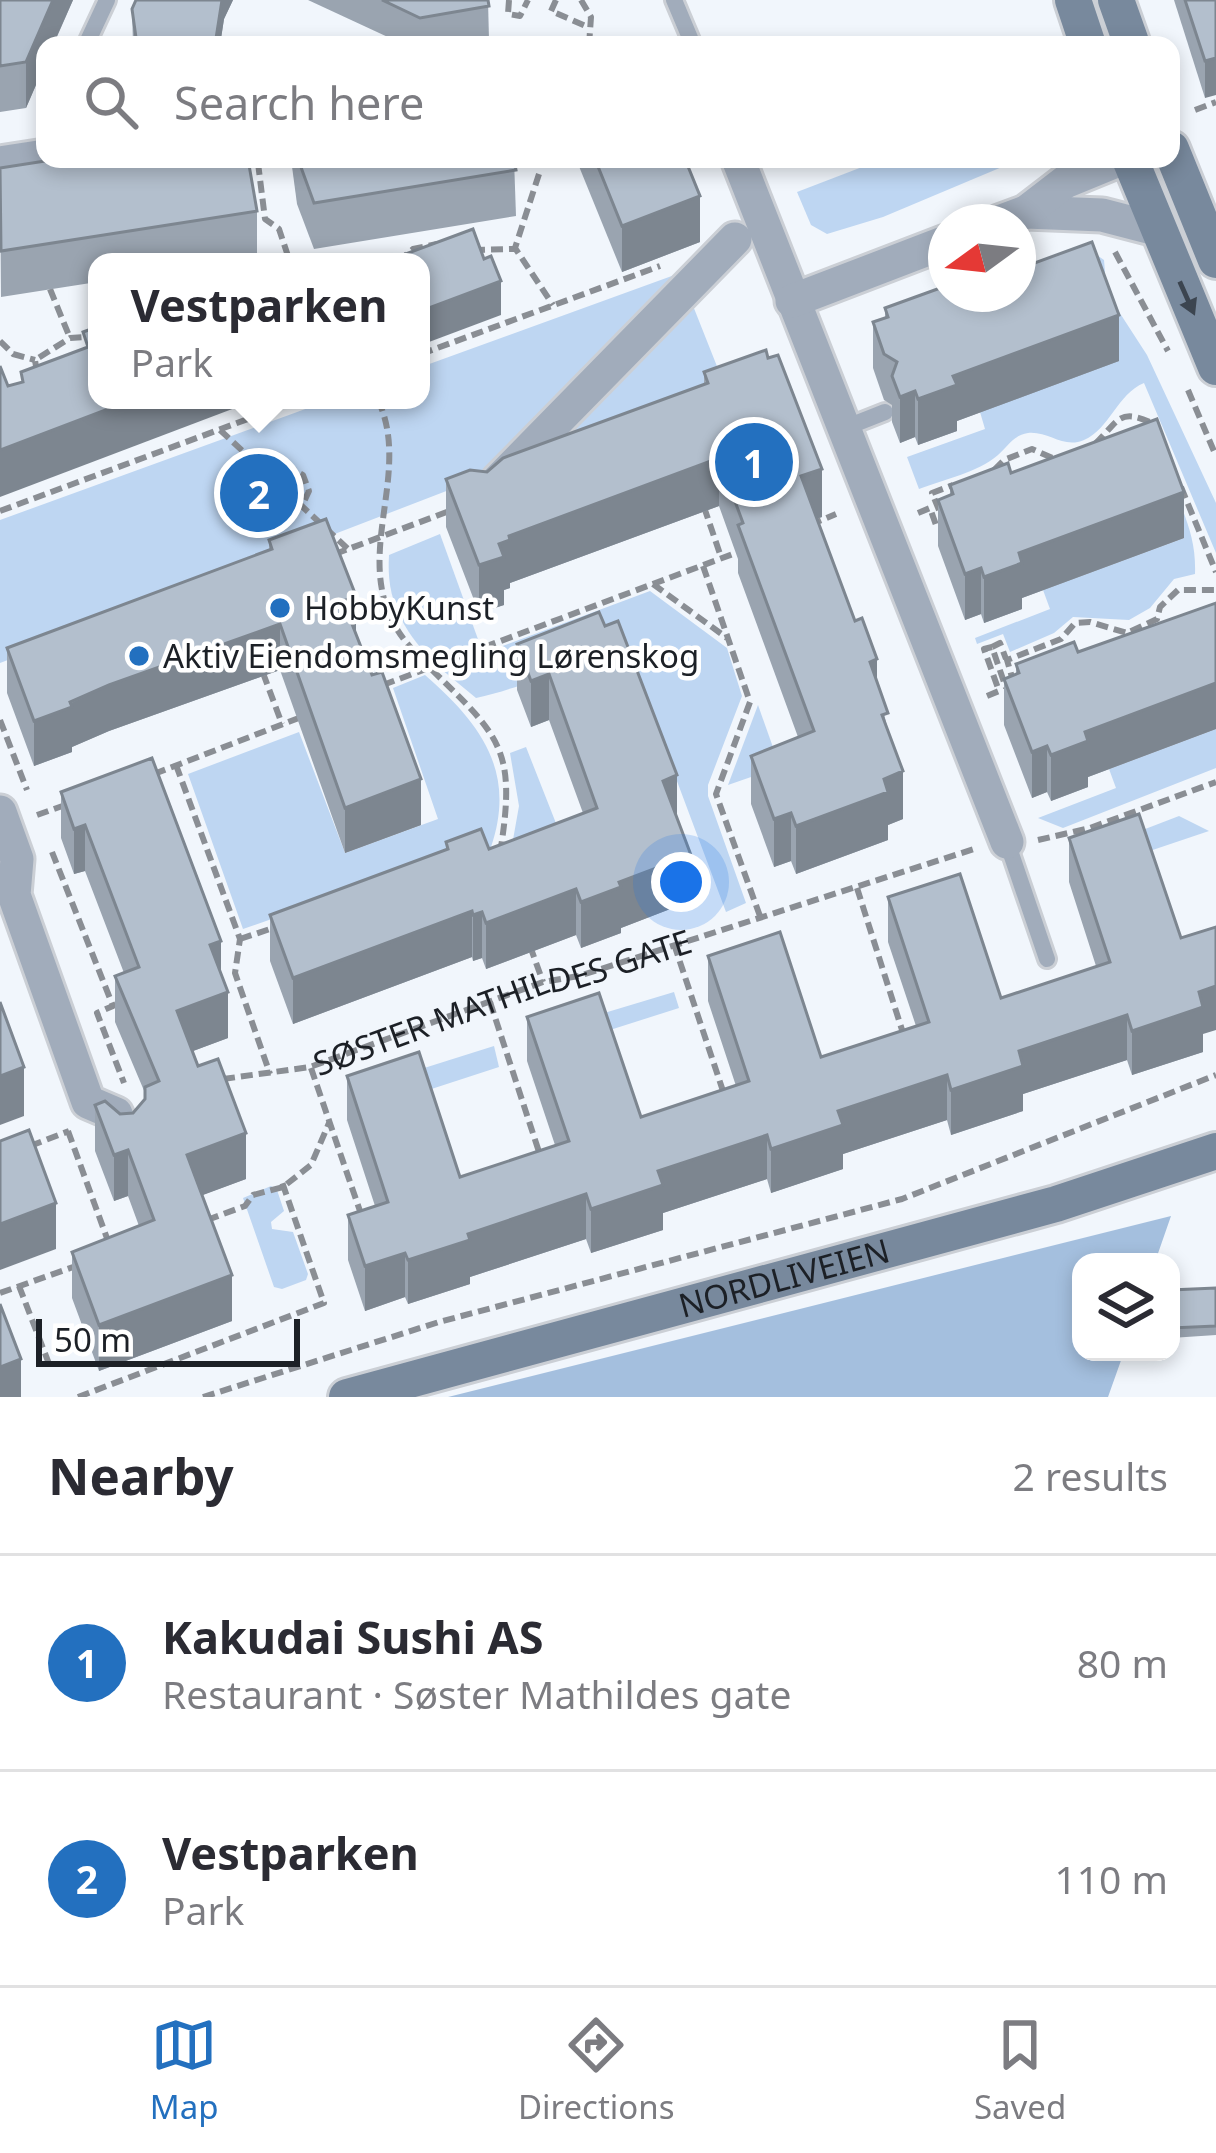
<!DOCTYPE html>
<html lang="en">
<head>
<meta charset="utf-8">
<style>
	:root { --surface:#fff; --page:#f2f2f3; --text:#2b2b33; --muted:#7c7c81; --line:#e1e1e2; --accent:#2370bf }
	body { margin:0; font-family:"Noto Sans",sans-serif; background:var(--page); color:var(--text) }
	.controls { position:absolute; right:36px; bottom:36px; display:grid; overflow:hidden; border-radius:24px; box-shadow:0 6px 18px #0003 }
	.controls button { width:108px; height:108px; display:grid; place-items:center; padding:0; border:0; border-bottom:3px solid var(--line); background:var(--surface); color:var(--text); font:60px sans-serif }
	.compass { position:absolute; left:928px; top:204px; width:108px; height:108px; border-radius:50%; background:var(--surface); box-shadow:0 6px 18px #0003; rotate:255deg }
	.scale { position:absolute; left:36px; bottom:30px; width:264px; box-sizing:border-box; padding-left:12px; border:6px solid #1c2026; border-top:0; font-size:33px; line-height:42px; white-space:nowrap; color:#1c2026; -webkit-text-stroke:9px #fff; paint-order:stroke }
	.you { position:absolute; left:681px; top:882px; width:42px; height:42px; margin:-30px; border:9px solid #fff; border-radius:50%; background:#1a73e8; box-shadow:0 0 0 18px #1a73e833 }
	.badge { display:grid; place-items:center; width:78px; height:78px; border-radius:50%; background:var(--accent); color:#fff; font-size:39px; font-weight:700 }
	.pin { position:absolute; translate:-50% -50%; border:6px solid #fff; box-shadow:0 3px 12px #0006 }
	.popup { position:absolute; left:88px; top:253px; width:342px; height:156px; box-sizing:border-box; display:grid; place-content:center; border-radius:24px; background:var(--surface); filter:drop-shadow(0 3px 9px #0005); font-size:39px; white-space:nowrap; color:var(--muted) }
	.popup b { font-size:45px; color:var(--text) }
	.popup::after { content:''; position:absolute; left:50%; top:100%; margin-left:-24px; border:24px solid transparent; border-top-color:var(--surface) }
	.list { margin:0; padding:0; list-style:none }
	h2 { display:flex; justify-content:space-between; align-items:center; height:156px; margin:0; padding:0 48px; font-size:51px }
	h2 small { font-size:39px; font-weight:400; color:var(--muted) }
	.list li { display:grid; grid-template-columns:78px 1fr auto; gap:36px; align-items:center; box-sizing:border-box; height:216px; padding:0 48px; border-top:3px solid var(--line) }
	.list b { display:block; font-size:45px; white-space:nowrap }
	.list p { margin:0; font-size:39px; white-space:nowrap; color:var(--muted) }
	.list em { font-size:39px; font-style:normal; color:var(--muted) }
	.icon { flex:none; width:66px; height:66px; fill:none; stroke:currentColor; stroke-width:2; stroke-linecap:round; stroke-linejoin:round }
	.map { position:relative; flex:none; width:1216px; height:1397px; overflow:hidden }
	.search { position:absolute; background:var(--surface); box-shadow:0 6px 18px #0003; left:36px; right:36px; top:36px; height:132px; display:flex; align-items:center; gap:30px; box-sizing:border-box; padding:0 42px; border-radius:24px; color:var(--muted); font-size:45px }
	.sheet { height:588px; background:var(--surface) }
	nav { display:flex; justify-content:space-around; align-items:center; box-sizing:border-box; height:168px; border-top:3px solid var(--line); background:var(--surface); font-size:33px; color:var(--muted) }
	nav a { display:grid; justify-items:center; gap:6px }
	nav .on { color:var(--accent) }
	.map>svg:first-child { display:block }
	.green { fill:#bed6f2 }
	.forest { fill:#a4bfde }
	.lines { fill:none; stroke-linecap:round; stroke-linejoin:round }
	.lane-casing { stroke:#cbcfd5; stroke-width:22 }
	.street-casing { stroke:#cbcfd5; stroke-width:39 }
	.secondary-casing { stroke:#cbcfd5; stroke-width:42 }
	.path { stroke:#8a8e94; stroke-width:6; stroke-dasharray:12 6; stroke-linecap:butt }
	.lane { stroke:#a1acbb; stroke-width:16 }
	.street { stroke:#a1acbb; stroke-width:33 }
	.secondary { stroke:#78899d; stroke-width:36 }
	.wall { fill:#9aa4b0 }
	.shaded-wall { fill:#7d8690 }
	.building { fill:#b3bfcd; stroke:#7d8690; stroke-width:3 }
	.oneway { fill:#3c4550 }
	.poi-dot { fill:#2370bf; stroke:#fff; stroke-width:4.5 }
	.labels { text-anchor:middle; stroke-width:9; stroke-linejoin:round; paint-order:stroke }
	.poi-label { font-size:33px; fill:#1c2026; stroke:#fff; text-anchor:start }
	.street-label { font-size:33px; fill:#1c2026; stroke:#fff }
</style>
</head>
<body>
<div class="map">
<svg width="1216" height="1397" viewBox="0 0 1216 1397">
	<rect width="100%" height="100%" fill="#f1f6fc"/>
	<g class="green">
		<polygon points="883,159 1021,159 883,217 827,234 811,225 797,192"/>
		<path d="M1091 251 1104 260 1105 272 1094 286 1101 284 1147 355 1216 503V553L1144 383C1117 394 1110 429 1084 440 1063 449 1049 431 1028 433 1014 435 1008 446 998 455 977 473 945 479 919 489L907 457 985 429 980 412 1118 361 956 337 938 296 1018 294V267Z"/>
		<polygon points="680,273 724,384 0,663 0,520 330,400 421,400 421,367"/>
		<path d="M1177 495C1189 526 1196 544 1195 574L1174 579 1150 608 1129 620 1073 617 1054 633 1010 652 1003 634 977 644 975 638 1050 609 1043 590 1184 538Z"/>
		<path d="M440 534 479 642 433 662C402 628 386 601 389 555Z"/>
		<path d="M650 591 727 648 742 696 708 785V796L746 903 726 912 632 661C578 657 529 687 476 698L441 669Z"/>
		<path d="M425 675C480 723 517 771 491 847L453 861 451 856 243 929 188 774 299 732 345 853 438 819 393 688Z"/>
		<polygon points="758,705 780,767 728,785"/>
		<polygon points="1216,729 1216,768 1063,828 1038,818 1116,788 1109,769"/>
		<polygon points="526,747 563,841 511,851 519,806 510,753"/>
		<polygon points="1179,816 1209,831 1120,861 1114,841"/>
		<polygon points="674,992 679,1008 588,1037 581,1020"/>
		<polygon points="494,1046 499,1067 410,1096 402,1075"/>
		<polygon points="271,1186 277,1190 284,1211 271,1222 272,1229 293,1232 308,1274 306,1280 282,1289 274,1287 243,1198"/>
	</g>
	<polygon class="forest" points="1171,1216 1155,1262 1081,1262 1081,1352 1124,1352 1108,1397 448,1397"/>
	<g class="lines">
		<g class="lane-casing">
			<g id="lane">
				<polyline points="674,0 693,45"/>
				<polyline points="86,45 107,0"/>
				<polyline points="842,429 885,412"/>
				<polyline points="1007,842 1047,959"/>
			</g>
		</g>
		<g class="street-casing">
			<g id="street">
				<polyline points="738,159 1007,842"/>
				<polyline points="0,163 45,156"/>
				<polyline points="1026,212 1102,215 1156,229"/>
				<polyline points="999,222 1026,212 1065,182 1121,159"/>
				<polyline points="792,301 946,242"/>
				<polyline points="498,481 735,239"/>
				<polyline points="0,812 17,859 14,895 88,1102 116,1114 124,1135"/>
			</g>
		</g>
		<g class="secondary-casing">
			<g id="secondary">
				<polyline points="1073,0 1088,45"/>
				<polyline points="1116,0 1132,45"/>
				<polyline points="1171,149 1216,260"/>
				<polyline points="1130,159 1216,367"/>
				<path id="s2" d="M347 1397 1056 1204 1216 1151"/>
			</g>
		</g>
		<g class="path">
			<polyline points="509,0 508,14 520,16 528,0"/>
			<polyline points="556,0 551,11 588,27"/>
			<polyline points="581,0 591,17 589,45"/>
			<polyline points="1195,110 1216,102"/>
			<polyline points="258,163 265,219 279,229 290,262"/>
			<polyline points="539,174 515,248 553,305"/>
			<polyline points="473,250 514,249"/>
			<polyline points="1115,252 1168,351"/>
			<polyline points="398,262 413,249 437,244"/>
			<polyline points="50,289 70,338"/>
			<polyline points="0,341 13,354 35,360"/>
			<polyline points="421,354 660,266"/>
			<polyline points="37,373 35,360 70,338 97,336"/>
			<polyline points="1188,390 1216,456"/>
			<path d="M378 400C410 468 361 542 388 611 397 635 414 652 432 670 500 736 516 750 501 847"/>
			<polyline points="220,430 348,549"/>
			<path d="M1095 444C1119 421 1118 406 1156 425"/>
			<polyline points="994,470 1004,460 1032,449 1055,459"/>
			<polyline points="267,473 289,467 303,475 309,491 302,506"/>
			<polyline points="1181,487 1216,572"/>
			<polyline points="704,507 721,557"/>
			<polyline points="939,510 932,493 953,485"/>
			<polyline points="0,511 299,400"/>
			<polyline points="918,513 930,508 936,525 943,523"/>
			<polyline points="810,525 836,514"/>
			<polyline points="335,554 452,510"/>
			<polyline points="703,566 750,702 716,794 761,919"/>
			<polyline points="653,584 727,638"/>
			<polyline points="992,647 1000,643 1006,659"/>
			<polyline points="263,673 282,724"/>
			<polyline points="1014,684 1007,660 1061,639 1075,623 1090,622 1127,633 1157,619 1160,607 1178,590 1216,590"/>
			<polyline points="383,685 741,551"/>
			<polyline points="987,696 999,691 984,649 992,647 1006,688"/>
			<polyline points="0,720 27,790"/>
			<polyline points="176,765 240,939 235,973 270,1074"/>
			<polyline points="154,774 304,716"/>
			<polyline points="37,815 68,804"/>
			<polyline points="1038,840 1090,828 1216,782"/>
			<polyline points="52,852 113,1006 97,1013 124,1083"/>
			<polyline points="857,888 903,1033"/>
			<polyline points="240,939 276,927"/>
			<polyline points="674,944 724,1094"/>
			<polyline points="530,946 543,982"/>
			<polyline points="490,1002 541,1158"/>
			<polyline points="311,1068 361,1214"/>
			<path id="s1" d="M223 1079 310 1067 543 982 579 976 977 848"/>
			<polyline points="68,1131 108,1241"/>
			<polyline points="30,1146 69,1131"/>
			<polyline points="207,1220 245,1206 253,1195 283,1187 311,1165 329,1123"/>
			<polyline points="19,1286 51,1369"/>
			<polyline points="0,1293 76,1266"/>
			<polyline points="78,1397 324,1303 282,1182"/>
			<polyline points="203,1397 439,1322 902,1199 1216,1075"/>
		</g>
		<use href="#lane" class="lane"/>
		<use href="#street" class="street"/>
		<use href="#secondary" class="secondary"/>
	</g>
	<g class="wall">
		<polygon points="0,0 73,0 26,108 0,112"/>
		<polygon points="136,0 233,0 224,19 220,45 133,45 132,9"/>
		<polygon points="308,0 488,0 489,40 459,45 405,45"/>
		<polygon points="1174,0 1216,0 1205,98"/>
		<polygon points="291,159 514,159 516,216 314,249 297,204"/>
		<polygon points="576,159 685,159 700,242 622,272"/>
		<polygon points="0,168 257,211 257,257 226,262 97,262 97,282 1,297"/>
		<polygon points="946,295 1119,361 957,421 957,431 918,445 915,437 900,443 892,422 892,405 884,400 873,368 873,322 885,318 885,308"/>
		<polygon points="704,372 822,517 816,519 877,680 888,732 903,819 888,825 888,840 796,874 791,861 774,867 751,804 751,756 798,737 738,573 738,559 719,506 510,583 510,588 504,590 504,605 479,613 446,527 446,479 487,472 704,384"/>
		<polygon points="1011,473 1184,538 1022,598 1022,609 984,623 981,614 965,620 938,546 938,500 950,496 950,485"/>
		<polygon points="269,540 356,632 421,825 345,853 280,670 109,731 72,747 72,752 34,766 7,693 7,648 269,550"/>
		<polygon points="1216,603 1216,729 1088,777 1088,787 1051,801 1047,792 1032,798 1004,725 1004,679 1016,674 1016,664 1078,652"/>
		<polygon points="599,612 677,817 691,901 621,928 621,933 581,948 576,935 486,969 482,958 473,961 472,957 293,1024 270,961 270,915 446,849 446,842 489,849 583,813 549,720 531,727 517,690 517,644"/>
		<polygon points="61,792 221,974 228,1038 193,1051 246,1179 202,1195 232,1321 99,1371 72,1298 72,1252 139,1226 128,1196 114,1201 95,1151 95,1105 120,1114 133,1113 145,1100 145,1093 115,1022 115,976 124,973 85,871 74,874 61,838"/>
		<polygon points="1069,838 1203,1034 1203,1052 1132,1075 1127,1060 1023,1094 1023,1111 951,1135 947,1120 843,1154 843,1169 771,1193 767,1179 663,1213 663,1230 591,1253 586,1239 470,1277 470,1284 408,1304 405,1297 365,1311 348,1260 348,1215 375,1206 347,1120 347,1076 460,1177 555,1145 527,1061 527,1017 641,1117 736,1086 708,1001 708,956 821,1057 916,1026 888,942 888,897 1001,998 1096,966 1069,882"/>
		<polygon points="1216,1288 1216,1335 1171,1338 1171,1290"/>
	</g>
	<g class="shaded-wall">
		<polygon points="53,0 73,0 53,45 45,45 45,64 26,108 26,62"/>
		<polygon points="222,0 233,0 224,19 220,45 215,45"/>
		<polygon points="1216,58 1216,95 1205,98 1205,61"/>
		<polygon points="700,196 700,242 622,272 622,226"/>
		<polygon points="501,281 501,315 421,345 421,311"/>
		<polygon points="1119,315 1119,361 957,421 957,431 918,445 918,399 953,376"/>
		<polygon points="915,391 915,437 900,443 900,397"/>
		<polygon points="132,400 256,400 0,497 0,450"/>
		<polygon points="719,458 719,506 510,583 510,588 504,590 504,605 479,613 479,565 509,536"/>
		<polygon points="822,469 822,517 801,524 801,476"/>
		<polygon points="1184,492 1184,538 1022,598 1022,609 984,623 984,577 1019,553"/>
		<polygon points="981,568 981,614 965,620 965,574"/>
		<polygon points="356,596 356,642 343,601"/>
		<polygon points="280,624 280,670 109,731 72,747 72,752 34,766 34,721 109,685"/>
		<polygon points="877,659 877,707 870,662"/>
		<polygon points="549,674 549,720 531,727 531,681"/>
		<polygon points="1216,683 1216,729 1088,777 1088,787 1051,801 1051,755 1085,732"/>
		<polygon points="1047,746 1047,792 1032,798 1032,752"/>
		<polygon points="903,771 903,819 888,825 888,840 796,874 796,826 884,779"/>
		<polygon points="677,775 677,821 663,781"/>
		<polygon points="421,779 421,825 345,853 345,808"/>
		<polygon points="791,813 791,861 774,867 774,819"/>
		<polygon points="85,825 85,871 74,874 74,829"/>
		<polygon points="691,855 691,901 621,928 621,933 581,948 581,902 619,882"/>
		<polygon points="576,889 576,935 486,969 486,923"/>
		<polygon points="472,911 472,957 293,1024 293,978"/>
		<polygon points="482,912 482,958 473,961 473,915"/>
		<polygon points="221,941 221,987 210,945"/>
		<polygon points="1216,986 1216,1030 1203,1034 1203,1052 1132,1075 1132,1031 1199,992"/>
		<polygon points="228,992 228,1038 177,1057 177,1011"/>
		<polygon points="1127,1015 1127,1060 1023,1094 1023,1111 951,1135 951,1090 1019,1051"/>
		<polygon points="24,1067 24,1116 0,1125 0,1076"/>
		<polygon points="947,1075 947,1120 843,1154 843,1169 771,1193 771,1149 838,1111"/>
		<polygon points="246,1133 246,1179 187,1201 187,1155"/>
		<polygon points="767,1135 767,1179 663,1213 663,1230 591,1253 591,1209 658,1171"/>
		<polygon points="128,1150 128,1196 114,1201 114,1155"/>
		<polygon points="586,1194 586,1239 470,1277 470,1284 408,1304 408,1260 468,1234"/>
		<polygon points="56,1203 56,1249 0,1270 0,1224"/>
		<polygon points="405,1253 405,1297 365,1311 365,1266"/>
		<polygon points="232,1275 232,1321 99,1371 99,1325"/>
		<polygon points="21,1359 21,1397 0,1397 0,1367"/>
	</g>
	<g class="building">
		<polygon points="0,0 53,0 26,62 0,66"/>
		<polygon points="136,0 222,0 215,45 137,45 132,9"/>
		<polygon points="382,0 488,0 489,6 420,18"/>
		<polygon points="1185,0 1216,0 1216,58 1205,61"/>
		<polygon points="58,159 248,159 257,211 1,251 0,168"/>
		<polygon points="298,159 514,159 516,170 314,203"/>
		<polygon points="595,159 685,159 700,196 622,226"/>
		<polygon points="473,229 484,259 491,256 501,281 421,311 421,262 384,262"/>
		<polygon points="1092,242 1119,315 953,376 957,385 918,399 915,391 900,397 892,376 897,362 884,354 873,322 888,317 885,308 943,287 946,295 1018,294 1018,269"/>
		<polygon points="97,327 97,400 132,400 0,450 0,366 8,386 23,382 21,372 88,347 83,332"/>
		<polygon points="766,350 768,358 778,355 822,469 801,476 855,621 862,618 877,659 870,662 888,713 882,715 903,771 884,779 888,792 796,826 791,813 774,819 751,756 814,731 738,525 743,523 719,458 509,536 510,540 499,544 504,557 479,565 446,479 470,470 487,472 503,458 708,383 704,372"/>
		<polygon points="1157,419 1184,492 1019,553 1022,563 984,577 981,568 965,574 938,500 953,494 950,485 1008,463 1011,473"/>
		<polygon points="326,519 356,596 343,601 372,675 382,672 421,779 345,808 280,624 109,685 70,702 72,707 34,721 7,648 272,549 269,540"/>
		<polygon points="1216,603 1216,683 1085,732 1088,741 1051,755 1047,746 1032,752 1004,679 1019,673 1016,664 1074,642 1078,652"/>
		<polygon points="599,612 605,626 618,621 677,775 663,781 691,855 619,882 621,887 581,902 576,889 486,923 482,912 473,915 472,911 293,978 270,915 448,849 446,842 481,829 489,849 597,808 549,674 531,681 517,644"/>
		<polygon points="152,758 221,941 210,945 228,992 177,1011 198,1066 218,1059 246,1133 187,1155 232,1275 99,1325 72,1252 154,1220 128,1150 114,1155 95,1105 105,1101 120,1114 133,1113 145,1099 145,1087 159,1081 115,976 139,967 85,825 74,829 61,792"/>
		<polygon points="1139,814 1181,938 1216,927 1216,986 1199,992 1203,1007 1132,1031 1127,1015 1019,1051 1023,1066 951,1090 947,1075 838,1111 843,1125 771,1149 767,1135 658,1171 663,1185 591,1209 586,1194 468,1234 470,1240 408,1260 405,1253 365,1266 348,1215 388,1202 347,1076 419,1052 460,1177 569,1141 527,1017 599,993 641,1117 749,1081 708,956 780,932 821,1057 929,1022 888,897 960,874 1001,998 1110,962 1069,838"/>
		<polygon points="0,1002 24,1067 0,1076"/>
		<polygon points="29,1130 56,1203 0,1224 0,1141"/>
		<polygon points="1216,1288 1216,1326 1171,1328 1171,1290"/>
		<polygon points="0,1304 21,1359 0,1367"/>
	</g>
	<defs><path id="oneway-solid" d="M-6-.8H1V-3.2L6.5 0L1 3.2V.8H-6Z" transform="scale(3)"/></defs>
	<use class="oneway" href="#oneway-solid" transform="translate(1187 298) rotate(66)"/>
	<g class="poi-dot">
		<circle cx="280" cy="608" r="12"/>
		<circle cx="139" cy="656" r="12"/>
	</g>
	<g class="labels">
		<g class="poi-label">
			<text x="304" y="620">HobbyKunst</text>
			<text x="163" y="668">Aktiv Eiendomsmegling Lørenskog</text>
		</g>
		<g class="street-label">
			<text dy="12" stroke="none"><textPath href="#s1" startOffset="291">SØSTER MATHILDES GATE</textPath></text>
			<text dy="12" stroke="none"><textPath href="#s2" startOffset="453">NORDLIVEIEN</textPath></text>
		</g>
	</g>
</svg>
<div class="controls">
<button><svg class="icon" aria-label="layers" viewBox="0 0 24 24"><path d="M12 4l9 5-9 5-9-5zM3 14l9 5 9-5"/></svg></button>
</div>
<svg class="compass" viewBox="-18 -18 36 36"><path d="M0-13l5 13h-10z" fill="#e53935"/><path d="M0 13l5-13h-10z" fill="#7c7c81"/></svg>
<div class="scale">50 m</div>
<div class="you"></div>
<div class="pin badge" style="left:754px;top:462px">1</div>
<div class="pin badge" style="left:259px;top:493px">2</div>
<div class="popup"><b>Vestparken</b>Park</div>
<div class="search"><svg class="icon" aria-label="search" viewBox="0 0 24 24"><circle cx="10" cy="10" r="6"/><path d="M15 15l6 6"/></svg>Search here</div>
</div>
<section class="sheet">
<h2>Nearby<small>2 results</small></h2>
<ul class="list">
<li><span class="badge">1</span><div><b>Kakudai Sushi AS</b><p>Restaurant · Søster Mathildes gate</p></div><em>80 m</em></li>
<li><span class="badge">2</span><div><b>Vestparken</b><p>Park</p></div><em>110 m</em></li>
</ul>
</section>
<nav>
<a class="on"><svg class="icon" aria-label="map" viewBox="0 0 24 24"><path d="M3 6l6-2 6 2 6-2v14l-6 2-6-2-6 2zM9 4v14M15 6v14"/></svg>Map</a>
<a><svg class="icon" aria-label="directions" viewBox="0 0 24 24"><path d="M12 3l9 9-9 9-9-9zM9 14v-3h6M13 9l2 2-2 2"/></svg>Directions</a>
<a><svg class="icon" aria-label="saved" viewBox="0 0 24 24"><path d="M7 4h10v16l-5-4-5 4z"/></svg>Saved</a>
</nav>
</body>
</html>
